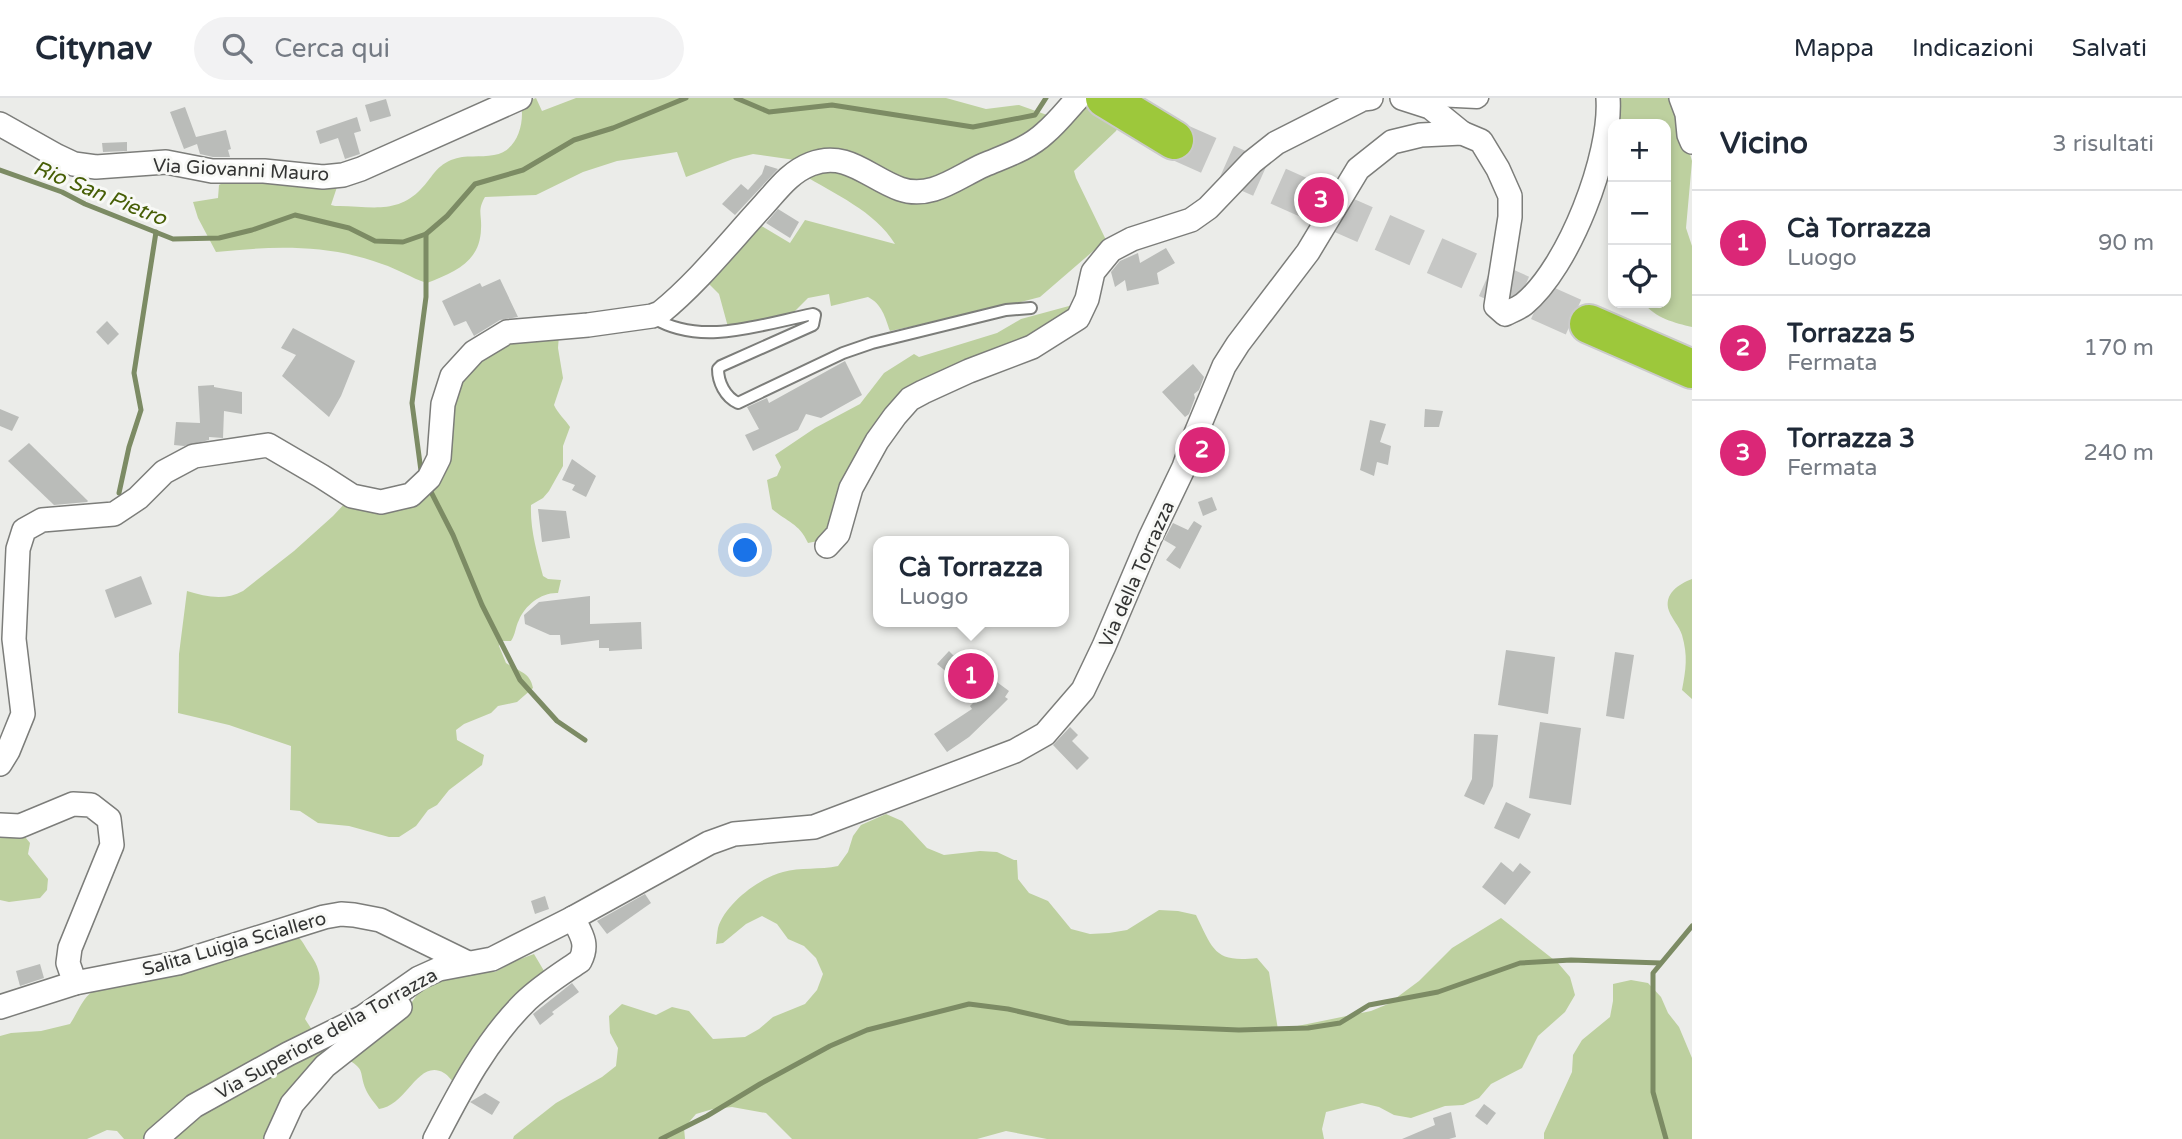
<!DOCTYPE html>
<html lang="it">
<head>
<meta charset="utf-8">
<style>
	:root { --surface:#fff; --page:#f2f2f3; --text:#1f2937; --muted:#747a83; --line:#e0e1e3; --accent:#db2777 }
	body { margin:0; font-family:"Varela Round",sans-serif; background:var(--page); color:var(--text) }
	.controls { position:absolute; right:21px; top:21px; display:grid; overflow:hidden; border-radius:14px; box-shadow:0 4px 10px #0003 }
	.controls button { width:63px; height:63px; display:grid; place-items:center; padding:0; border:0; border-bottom:2px solid var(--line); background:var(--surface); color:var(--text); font:35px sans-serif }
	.you { position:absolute; left:746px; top:453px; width:24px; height:24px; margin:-18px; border:5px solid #fff; border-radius:50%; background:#1a73e8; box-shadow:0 0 0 10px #1a73e833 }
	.badge { display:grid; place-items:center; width:46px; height:46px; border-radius:50%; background:var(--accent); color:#fff; font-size:23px; font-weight:700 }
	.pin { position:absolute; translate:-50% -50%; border:4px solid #fff; box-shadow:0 2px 7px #0006 }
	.popup { position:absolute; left:873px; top:438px; width:196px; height:91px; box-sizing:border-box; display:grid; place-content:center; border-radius:14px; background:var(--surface); filter:drop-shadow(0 2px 5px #0005); font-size:23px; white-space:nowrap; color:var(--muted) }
	.popup b { font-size:26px; color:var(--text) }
	.popup::after { content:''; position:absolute; left:50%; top:100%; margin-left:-14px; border:14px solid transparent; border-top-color:var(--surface) }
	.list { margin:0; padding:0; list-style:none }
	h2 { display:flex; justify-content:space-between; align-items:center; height:91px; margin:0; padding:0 28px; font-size:30px }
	h2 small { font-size:23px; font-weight:400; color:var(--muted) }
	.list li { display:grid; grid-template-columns:46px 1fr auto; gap:21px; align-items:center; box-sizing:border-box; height:105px; padding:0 28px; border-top:2px solid var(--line) }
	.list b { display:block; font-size:26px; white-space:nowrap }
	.list p { margin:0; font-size:23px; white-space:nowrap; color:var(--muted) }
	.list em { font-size:23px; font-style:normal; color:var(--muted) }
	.icon { flex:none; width:38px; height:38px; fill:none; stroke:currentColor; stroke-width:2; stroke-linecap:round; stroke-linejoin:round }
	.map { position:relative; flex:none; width:1692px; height:1041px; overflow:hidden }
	header { display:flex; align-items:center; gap:42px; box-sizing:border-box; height:98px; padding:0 35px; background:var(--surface); border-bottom:2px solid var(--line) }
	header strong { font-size:33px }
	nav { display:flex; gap:38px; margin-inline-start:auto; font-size:24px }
	.search { width:490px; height:63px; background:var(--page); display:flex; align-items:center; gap:18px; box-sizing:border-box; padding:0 24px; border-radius:38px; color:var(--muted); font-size:26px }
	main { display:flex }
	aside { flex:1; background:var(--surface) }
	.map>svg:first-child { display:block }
	.green { fill:#bdd09f }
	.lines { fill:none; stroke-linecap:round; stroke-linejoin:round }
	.stream { stroke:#7c8b64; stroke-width:5 }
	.building { fill:#babcb9 }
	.motorway-tunnel { stroke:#c6c7c5; stroke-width:38; stroke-dasharray:38 19; stroke-linecap:butt }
	.service-casing { stroke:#7c7d7a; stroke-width:14 }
	.pedestrian-casing { stroke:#7c7d7a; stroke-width:19 }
	.minor-casing { stroke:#7c7d7a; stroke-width:26 }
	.motorway-casing { stroke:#cacaca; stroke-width:42 }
	.service { stroke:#fff; stroke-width:10 }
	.pedestrian { stroke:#fff; stroke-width:16 }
	.minor { stroke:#fff; stroke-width:23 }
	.motorway { stroke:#9dc83b; stroke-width:38 }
	.labels { text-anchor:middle; stroke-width:6; stroke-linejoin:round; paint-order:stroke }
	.street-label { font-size:19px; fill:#343534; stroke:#f8f9f6 }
	.water-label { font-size:21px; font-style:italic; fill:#465e05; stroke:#f8f9f6 }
</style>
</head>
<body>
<header>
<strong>Citynav</strong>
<div class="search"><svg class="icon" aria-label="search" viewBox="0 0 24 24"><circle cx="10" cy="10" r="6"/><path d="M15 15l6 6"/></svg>Cerca qui</div>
<nav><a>Mappa</a><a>Indicazioni</a><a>Salvati</a></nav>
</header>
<main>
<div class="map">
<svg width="1692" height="1041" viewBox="0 0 1692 1041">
	<rect width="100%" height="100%" fill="#ebece9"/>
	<g class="green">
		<path d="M536 0 542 13 576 0H946L986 11 1019 7 1047 17 1078 15 1088 0H1134L1116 33 1074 73 1076 80 1106 142 1040 199 994 211 890 233C885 219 882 206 868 199L831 208 829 196 808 200 792 216 728 229 719 196 703 180 755 124 790 145 805 122 895 146C875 113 834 96 802 76L837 54 818 52 795 62 753 56 733 61 686 79 677 54 617 63 583 74 536 97 485 99C477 113 482 116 481 131 480 164 455 174 427 185 411 180 398 171 382 166 328 146 273 148 216 154L198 120 193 104 218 100 219 87C243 72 307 86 337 89L331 107 335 108C366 107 396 118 421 91 433 79 434 70 451 62 466 56 480 60 494 57 517 54 525 25 521 6Z"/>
		<path d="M1614 0H1674L1692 63 1686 130 1692 148V229C1675 225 1655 220 1644 205H1666V26H1617Z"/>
		<path d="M1069 208H1077L1051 232 912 294 844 396 823 442 808 445C799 425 787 424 772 411L767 382 777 378 781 369 775 357 815 330 860 306 884 275 914 256 919 259 997 235 1021 221Z"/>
		<path d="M559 237 558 250 563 280 554 307C558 316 565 321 570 329L563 348V368L549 393 543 400 531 407C530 431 537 454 543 478L548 481 561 482 558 495C542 494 525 507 519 522 515 530 516 535 511 543H500L499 548 506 565C519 574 530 574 533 590L517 604 498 608 491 615 464 626 456 632 457 642 484 657 482 667 449 692 437 707 428 712 416 728 399 739H389L349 728 318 725 300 713 290 712 291 648 229 627 178 615 179 556 187 493C206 499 225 503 243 493L294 453 333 418 348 402 416 405 452 288 502 243Z"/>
		<path d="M1692 481V601L1682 592C1686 571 1688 558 1682 537 1679 528 1672 521 1669 513 1663 496 1679 486 1692 481Z"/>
		<path d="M886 716 902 723 927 750 944 757 980 753 997 754 1014 762H1017L1018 781 1029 795 1048 803 1071 831 1090 836 1109 835 1127 832 1159 812 1178 813 1196 817C1213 852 1215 865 1257 860L1269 874 1278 932 1371 913 1388 906 1419 883 1452 850 1501 820 1558 865 1570 879 1575 897 1565 914 1538 938 1522 970 1491 986 1479 1000 1463 1007 1445 1008 1411 1020 1394 1017 1379 1009 1362 1005 1326 1014 1322 1031 1324 1041H1047L1006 1033 977 1041H792L766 1015 732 1009 713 1011 696 1016 684 1030 685 1041H513L514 1038 556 1005 602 979 616 968 618 950 610 935 609 918 622 906 656 917 672 909 689 913 713 941 745 939 759 931 773 919 805 906 817 892 823 876 816 860 804 848 788 841 777 826 762 818 746 826 723 845 716 846C717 841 717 835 718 830 725 806 759 780 783 774 800 769 820 772 838 768L848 754 853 738 861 727Z"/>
		<polygon points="0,732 21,734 30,745 28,756 48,781 47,792 40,800 9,804 0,802"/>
		<path d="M294 836C302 841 303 845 308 853 330 883 316 892 305 921L316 938 344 937 268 1041H124L117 1033 107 1032 87 1041H0V938L11 935 41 933 70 926C78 914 82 901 93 893Z"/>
		<path d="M534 856 547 878 456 987C453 984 448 977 444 975 418 960 407 1008 379 1011 375 1005 369 999 366 992 358 973 367 972 345 960L407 911 424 887 433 881 479 871 495 874 515 863Z"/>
		<polygon points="1631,882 1648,885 1661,899 1668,915 1679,929 1692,960 1692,1041 1544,1041 1544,1035 1572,974 1573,957 1582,942 1610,919 1613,903 1613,886"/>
	</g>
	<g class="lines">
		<g class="stream">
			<polyline points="736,0 769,14 832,7 973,29 1035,17 1046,0"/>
			<polyline points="0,72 62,94 85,106 173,141 219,140 252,132 295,117 349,130 375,143 403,144 426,136 447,118 475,86 523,72 574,42 613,30 686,0"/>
			<polyline points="423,378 421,373 412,305 426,199 426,136"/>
			<polyline points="429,390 453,437 482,507 520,582 557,623 585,642"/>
			<polyline points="119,395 129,349 141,312 134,275 156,134"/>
			<polyline points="661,1041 707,1018 760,986 830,948 867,932 969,906 1008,911 1069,925 1239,932 1308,930 1340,925 1369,907 1438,894 1520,865 1571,862 1661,865"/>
			<polyline points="1666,1041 1653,994 1653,875 1692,828"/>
		</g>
	</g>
	<g class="building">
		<polygon points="386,1 391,18 370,24 365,7"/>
		<polygon points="185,9 196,39 226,32 231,51 228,52 230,59 213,59 200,56 197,46 184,51 170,14"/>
		<polygon points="357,19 361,33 354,35 360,56 345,61 338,40 320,46 316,33"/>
		<polygon points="127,44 127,53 103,54 102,45"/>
		<polygon points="765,67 778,71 735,117 722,106 741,86 748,92 762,76"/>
		<polygon points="778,111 799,124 790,140 766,125"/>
		<polygon points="1166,150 1175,165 1157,175 1159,186 1127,193 1125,182 1115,189 1111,174 1120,163 1138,155 1140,165"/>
		<polygon points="500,181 518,219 500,222 474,238 466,223 454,228 442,203 480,185 482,189"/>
		<polygon points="107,223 119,236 108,247 96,234"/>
		<polygon points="293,230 355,263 341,298 329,319 282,278 296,257 281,250"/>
		<polygon points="845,263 862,297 821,320 806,316 798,332 753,353 745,337 759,331 747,309 767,300 769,305"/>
		<polygon points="1193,266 1204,279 1199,292 1194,296 1195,300 1189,316 1185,319 1162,294"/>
		<polygon points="214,287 214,289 242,294 242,316 224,313 223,340 209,339 209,342 184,348 174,347 176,324 200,325 198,288"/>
		<polygon points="0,311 19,319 12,333 0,328"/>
		<polygon points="1425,311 1443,313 1439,329 1424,329"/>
		<polygon points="1370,322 1386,326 1380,344 1391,348 1388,367 1377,364 1374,378 1360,372"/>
		<polygon points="29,345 88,403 87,404 54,407 8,363"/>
		<polygon points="572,361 596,378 586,399 572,392 575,387 562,382"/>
		<polygon points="1212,399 1217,412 1203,418 1198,404"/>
		<polygon points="538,411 566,413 570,440 542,444"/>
		<polygon points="1194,423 1202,428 1180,471 1166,462 1176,449 1164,442 1173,425 1188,432"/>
		<polygon points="141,478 152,506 115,520 105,492"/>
		<polygon points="590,498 590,526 641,524 642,551 609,553 609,550 599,550 599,542 561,547 560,537 550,537 525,526 524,517 539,504"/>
		<polygon points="1506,552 1555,559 1548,616 1498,607"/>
		<polygon points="949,553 956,560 959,556 1009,593 1005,599 1008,601 998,611 969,639 947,654 934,636 972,611 970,608 978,600 937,566"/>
		<polygon points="1615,554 1634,557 1624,621 1606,618"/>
		<polygon points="1540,624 1581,630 1571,707 1529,700"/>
		<polygon points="1070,629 1078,637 1072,643 1089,660 1077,672 1053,647"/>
		<polygon points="1474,636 1498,637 1493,688 1484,707 1464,698 1472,681"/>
		<polygon points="1506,704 1531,716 1519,741 1494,730"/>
		<polygon points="1501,764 1513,774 1520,765 1531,774 1505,807 1482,789"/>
		<polygon points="645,796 651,805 607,836 597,823"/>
		<polygon points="545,798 549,811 535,816 531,803"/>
		<polygon points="40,866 44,880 20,888 16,873"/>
		<polygon points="572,885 579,894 552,914 554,916 540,927 533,916"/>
		<polygon points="485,995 500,1004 492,1017 470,1004"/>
		<polygon points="1484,1006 1496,1015 1487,1027 1475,1018"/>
		<polygon points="1451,1014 1456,1039 1449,1041 1402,1041 1435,1027 1433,1020"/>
	</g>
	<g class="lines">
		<polyline class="motorway-tunnel" points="1174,42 1589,226"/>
		<g class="service-casing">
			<path id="service" d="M654 220C701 249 762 226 813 216L815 217 813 227 721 268 718 271C718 284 725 299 738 305L843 255 872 245 1006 212 1031 210"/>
		</g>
		<g class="pedestrian-casing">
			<polyline id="pedestrian" points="1436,0 1477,2 1480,0"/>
		</g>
		<g class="minor-casing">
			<g id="minor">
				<polyline points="1402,0 1430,9 1462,35"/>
				<polyline points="1681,0 1687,16 1689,37 1692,44"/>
				<polyline points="0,26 57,58 74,66 96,69 166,64 212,73 264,73 323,79 343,77 361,71 520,0"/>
				<polyline points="827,448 838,436 851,390 877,343 895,318 910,301 923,294 969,273 1032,249 1078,220 1087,201 1093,174 1111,152 1132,141 1191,122 1208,110 1252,64 1276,45 1363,1 1371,0"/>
				<path d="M0 666 8 653 23 616 14 541 18 451 24 432 42 422 114 416 138 400 164 374 194 358 268 347 321 378 352 398 381 404 411 397 429 380 439 360 443 306 452 278 474 254 507 234 588 227 652 218 660 215C697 185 728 146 760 111 776 94 788 75 811 66 846 52 869 80 900 91 931 102 957 79 984 67 1005 58 1028 51 1045 35 1057 25 1067 12 1078 0"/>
				<polyline points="0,727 20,728 73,706 91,707 109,721 112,747 70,850 68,865 75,885"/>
				<polyline points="0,909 75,885 178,865 324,819 341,816 354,817 380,822 468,865"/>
				<path d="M156 1041 194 1008 288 956 363 919 419 880 439 871 492 861 573 820 709 745 734 736 814 729 1015 653 1045 636 1083 592 1104 548 1150 440 1184 369 1194 340 1224 268 1238 246 1308 154 1358 71 1392 44 1421 37 1462 35 1481 43 1498 71 1510 98V119L1496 208 1505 216C1511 213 1519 210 1524 206 1569 169 1612 57 1608 0"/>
				<polyline points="276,1041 292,1006 325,968 400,909"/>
				<path d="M435 1041C460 993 485 944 524 905 540 889 561 876 580 863 589 846 581 836 573 820"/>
			</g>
		</g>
		<g class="motorway-casing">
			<g id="motorway">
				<polyline points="1105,0 1174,42"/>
				<polyline points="1589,226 1692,271"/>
			</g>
		</g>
		<use href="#service" class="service"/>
		<use href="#pedestrian" class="pedestrian"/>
		<use href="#minor" class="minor"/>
		<use href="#motorway" class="motorway"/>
	</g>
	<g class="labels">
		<g class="street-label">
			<text transform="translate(241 71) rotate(3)" y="7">Via Giovanni Mauro</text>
			<text transform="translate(1136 476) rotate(-66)" y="7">Via della Torrazza</text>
			<text transform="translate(234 845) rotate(-16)" y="7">Salita Luigia Sciallero</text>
			<text transform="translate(326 935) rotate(-29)" y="7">Via Superiore della Torrazza</text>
		</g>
		<g class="water-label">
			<text transform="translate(100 95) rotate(22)" y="7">Rio San Pietro</text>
		</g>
	</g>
</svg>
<div class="controls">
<button>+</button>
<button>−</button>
<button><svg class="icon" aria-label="locate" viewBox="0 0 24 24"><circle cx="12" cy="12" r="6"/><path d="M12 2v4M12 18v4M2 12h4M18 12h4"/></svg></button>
</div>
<div class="you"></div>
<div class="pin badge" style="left:971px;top:578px">1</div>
<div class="popup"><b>Cà Torrazza</b>Luogo</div>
<div class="pin badge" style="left:1202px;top:352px">2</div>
<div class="pin badge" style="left:1321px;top:102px">3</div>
</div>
<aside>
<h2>Vicino<small>3 risultati</small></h2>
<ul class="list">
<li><span class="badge">1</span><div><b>Cà Torrazza</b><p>Luogo</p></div><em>90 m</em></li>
<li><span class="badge">2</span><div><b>Torrazza 5</b><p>Fermata</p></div><em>170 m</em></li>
<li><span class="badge">3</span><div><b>Torrazza 3</b><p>Fermata</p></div><em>240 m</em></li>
</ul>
</aside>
</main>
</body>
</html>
